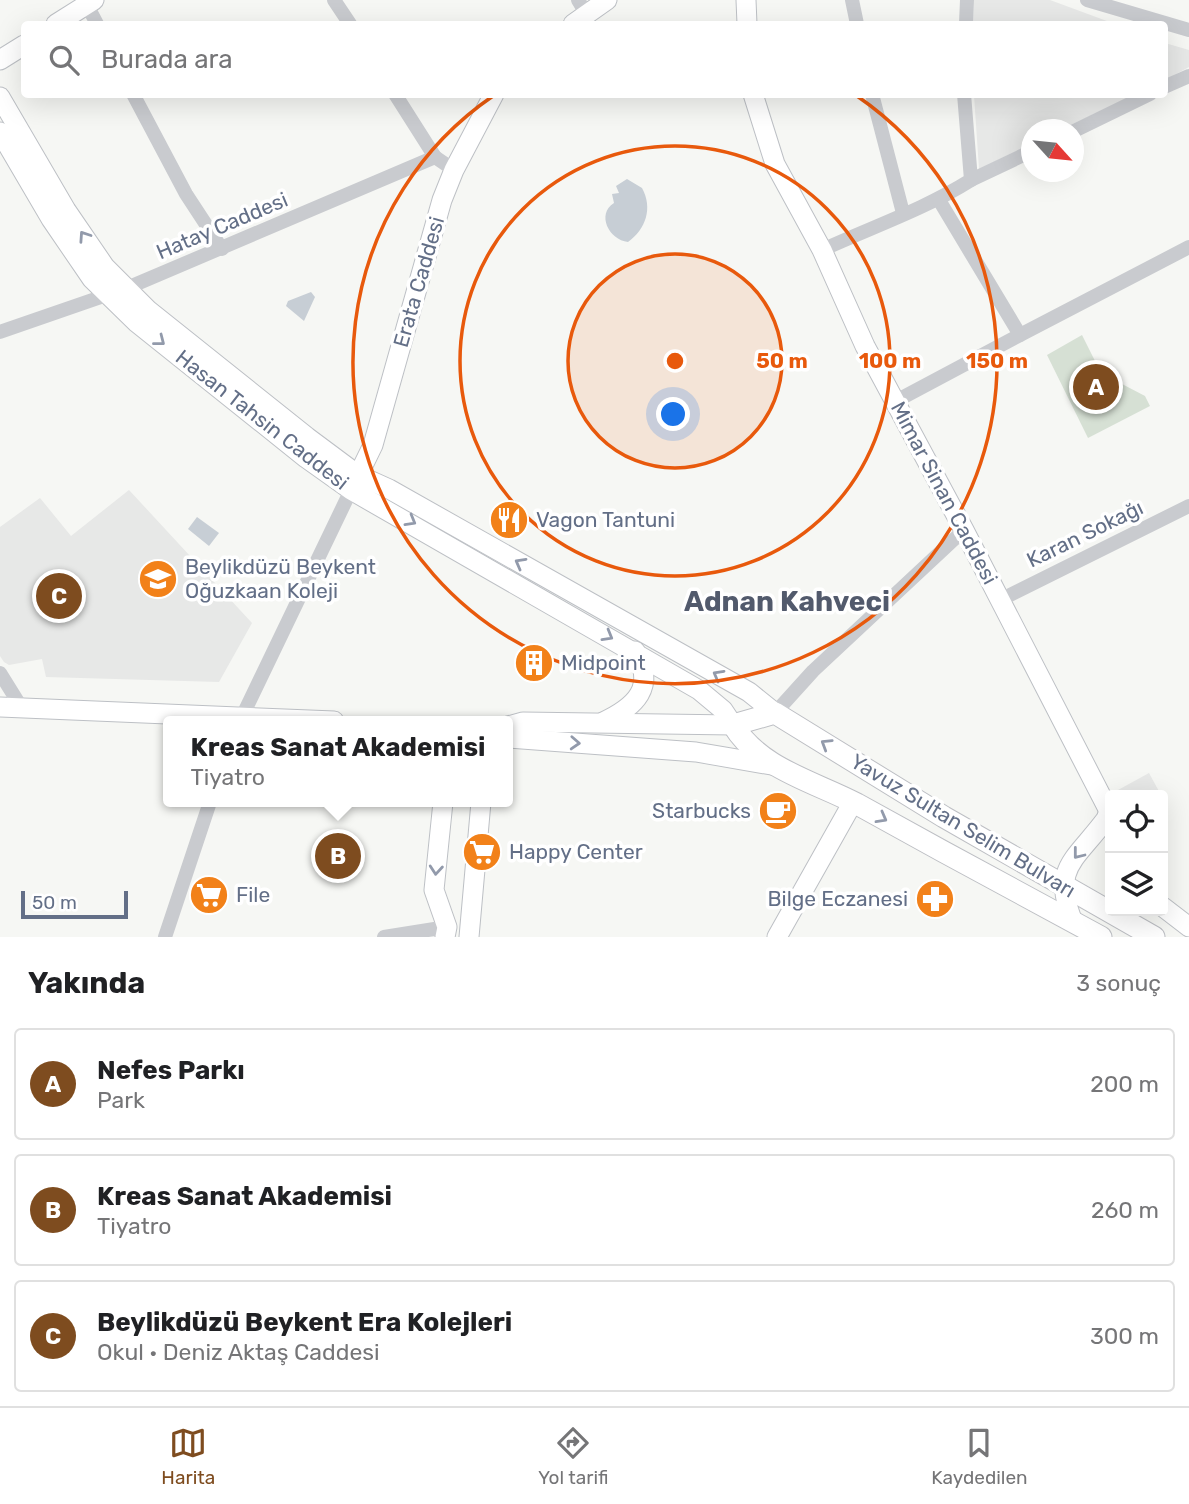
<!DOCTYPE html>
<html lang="tr">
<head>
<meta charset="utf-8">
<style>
	:root { --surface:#fff; --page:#f2f2f2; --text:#202124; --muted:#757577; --line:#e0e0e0; --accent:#7e4c1f }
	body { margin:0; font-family:Rubik,sans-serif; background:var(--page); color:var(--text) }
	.controls { position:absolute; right:21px; bottom:21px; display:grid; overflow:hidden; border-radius:7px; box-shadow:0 7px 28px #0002 }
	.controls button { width:63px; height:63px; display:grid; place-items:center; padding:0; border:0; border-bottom:2px solid var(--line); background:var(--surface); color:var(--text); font:35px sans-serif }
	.compass { position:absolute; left:1021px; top:119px; width:63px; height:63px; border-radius:50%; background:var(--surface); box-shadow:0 7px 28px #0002; rotate:117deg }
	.scale { position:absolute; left:21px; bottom:18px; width:107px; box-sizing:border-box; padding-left:7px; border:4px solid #636f87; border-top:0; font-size:19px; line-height:24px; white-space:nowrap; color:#636f87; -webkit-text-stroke:5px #fff; paint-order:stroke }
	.you { position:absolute; left:674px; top:415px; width:24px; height:24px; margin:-18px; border:5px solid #fff; border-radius:50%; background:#1a73e8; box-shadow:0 0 0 10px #1a73e833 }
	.badge { display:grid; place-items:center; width:46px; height:46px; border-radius:50%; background:var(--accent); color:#fff; font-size:23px; font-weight:700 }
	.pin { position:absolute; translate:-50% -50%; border:4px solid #fff; box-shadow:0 2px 7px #0006 }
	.popup { position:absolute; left:163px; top:716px; width:350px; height:91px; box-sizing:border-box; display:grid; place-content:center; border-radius:7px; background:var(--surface); filter:drop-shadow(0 2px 5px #0005); font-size:23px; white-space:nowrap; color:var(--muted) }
	.popup b { font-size:26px; color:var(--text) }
	.popup::after { content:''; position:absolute; left:50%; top:100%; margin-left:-14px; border:14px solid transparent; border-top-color:var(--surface) }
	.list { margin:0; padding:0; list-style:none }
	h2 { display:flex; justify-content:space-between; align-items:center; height:91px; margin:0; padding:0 28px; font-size:30px }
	h2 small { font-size:23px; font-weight:400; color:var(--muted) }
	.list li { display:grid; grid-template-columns:46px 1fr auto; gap:21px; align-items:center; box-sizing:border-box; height:112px; margin:0 14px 14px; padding:0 14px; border:2px solid var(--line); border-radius:7px }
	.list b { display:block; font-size:26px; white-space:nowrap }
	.list p { margin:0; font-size:23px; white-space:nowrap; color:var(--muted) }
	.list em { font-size:23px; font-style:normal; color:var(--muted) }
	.icon { flex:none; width:38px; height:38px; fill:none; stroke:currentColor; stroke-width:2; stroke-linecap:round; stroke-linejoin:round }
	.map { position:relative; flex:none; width:1189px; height:937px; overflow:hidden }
	.search { position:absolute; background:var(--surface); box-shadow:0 7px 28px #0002; left:21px; right:21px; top:21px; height:77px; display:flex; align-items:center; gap:18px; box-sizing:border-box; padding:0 24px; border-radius:7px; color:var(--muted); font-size:26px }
	.sheet { height:469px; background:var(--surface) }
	nav { display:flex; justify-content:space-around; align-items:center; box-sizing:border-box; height:98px; border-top:2px solid var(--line); background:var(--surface); font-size:19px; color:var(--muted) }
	nav a { display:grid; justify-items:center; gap:4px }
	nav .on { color:var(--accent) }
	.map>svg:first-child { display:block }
	.built { fill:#e7e8e7 }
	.green { fill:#d6e0d4 }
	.water { fill:#c7ced5 }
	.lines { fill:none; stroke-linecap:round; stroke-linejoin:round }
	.secondary-casing { stroke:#bdc0c5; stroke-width:21 }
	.primary-casing { stroke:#bdbfc4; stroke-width:23 }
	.street { stroke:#c9cbcf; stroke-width:14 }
	.secondary { stroke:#fff; stroke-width:19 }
	.primary { stroke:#fff; stroke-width:21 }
	.oneway { stroke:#929aab }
	.ring { fill:none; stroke:#e8590c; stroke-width:3.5 }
	.labels { text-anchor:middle; stroke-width:7; stroke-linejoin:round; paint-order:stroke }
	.street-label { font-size:21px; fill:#636f87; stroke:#fff }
	.poi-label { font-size:21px; fill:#636f87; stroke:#fff; text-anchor:start }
	.district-label { font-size:28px; font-weight:bold; fill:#525a6c; stroke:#fff }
	.centre { fill:#e8590c; stroke:#fff; stroke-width:3.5 }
	.ring-label { font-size:21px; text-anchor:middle; font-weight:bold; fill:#e8590c; stroke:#fff; stroke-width:7; stroke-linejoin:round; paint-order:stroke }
</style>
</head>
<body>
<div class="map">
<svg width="1189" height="937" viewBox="0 0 1189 937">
	<rect width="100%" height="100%" fill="#f6f7f4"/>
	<g class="built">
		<polygon points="974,0 1050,0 1115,24 973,24"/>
		<polygon points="1165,43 1189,50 1189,67 1165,80"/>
		<polygon points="974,95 1134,95 1062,129 1032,130 1031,144 979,169"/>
		<polygon points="129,490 252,623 219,682 46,677 42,659 9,665 4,662 0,656 0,527 40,498 71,536"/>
		<polygon points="1149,773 1161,795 1121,795 1118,790"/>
	</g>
	<polygon class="green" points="1082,335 1101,373 1145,396 1150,406 1088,438 1047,355"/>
	<g class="water">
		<path d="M627 179 642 188C653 208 646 229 628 242 609 240 596 214 614 203L612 194 619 193 616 186Z"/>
		<polygon points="311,292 315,297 304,321 286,306 288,301"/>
		<polygon points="197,517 219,533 209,546 188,529"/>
	</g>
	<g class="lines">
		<g class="secondary-casing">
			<g id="secondary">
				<polyline points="746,0 747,24"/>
				<polyline points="56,24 94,0"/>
				<polyline points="573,24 607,0"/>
				<polyline points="0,60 24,45"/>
				<polyline points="753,94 775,164 822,250 865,346 964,530 1110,813"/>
				<polyline points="0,97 66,210 105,267 148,310 307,437 358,475 389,489 749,692 775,713"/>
				<polyline points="0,132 51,219 92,279 136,322 306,458 351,490 699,690 723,710 733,725"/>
				<polyline points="354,484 373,445 442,200 454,170 494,94"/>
				<polyline points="0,707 334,721"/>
				<path d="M603 722C635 707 657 687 635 651"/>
				<polyline points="508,726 523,722 733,725"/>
				<polyline points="508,738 696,752 777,766"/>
				<polyline points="443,802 434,890 447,927 445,937"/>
				<polyline points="1163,907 1189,927"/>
				<path d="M1073 922C1051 867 1075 861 1106 819L1109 811"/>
				<polyline points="469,937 481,802"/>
				<polyline points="777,937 853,802"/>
			</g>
		</g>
		<g class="primary-casing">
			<path id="primary" d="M1101 937C1019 893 938 849 857 804 813 781 760 769 733 725L775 713 944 817 1154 937"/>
		</g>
		<g class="street">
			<polyline points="334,0 350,24"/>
			<polyline points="578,0 586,13"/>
			<polyline points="852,0 857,24"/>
			<polyline points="1087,0 1189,30"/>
			<polyline points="87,5 97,24"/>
			<polyline points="966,24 967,0"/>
			<polyline points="1164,87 1189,76"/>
			<polyline points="133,94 186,194 222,249"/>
			<polyline points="395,94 435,157"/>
			<polyline points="872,94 903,213"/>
			<polyline points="1074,131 1150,94"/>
			<polyline points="971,180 1032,151"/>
			<path d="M822 250C872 227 925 209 971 180L964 94"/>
			<polyline points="0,332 127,288 435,157 454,170"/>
			<polyline points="1020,335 1189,247"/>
			<polyline points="896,401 1020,335 939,200"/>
			<polyline points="1000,600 1189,506"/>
			<polyline points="0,673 23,710"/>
			<polyline points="775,713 813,671 964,530"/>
			<polyline points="240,721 351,490"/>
			<polyline points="165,937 210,802"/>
			<polyline points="384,937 447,927"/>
		</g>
		<use href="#secondary" class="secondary"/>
		<use href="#primary" class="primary"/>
	</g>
	<defs><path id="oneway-chevron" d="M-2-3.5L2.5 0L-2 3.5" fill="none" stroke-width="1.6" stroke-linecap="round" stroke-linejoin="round" transform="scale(1.75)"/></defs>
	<g class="oneway">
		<use href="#oneway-chevron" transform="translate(84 236) rotate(-124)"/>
		<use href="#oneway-chevron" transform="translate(160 341) rotate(38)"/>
		<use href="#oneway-chevron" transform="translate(411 521) rotate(30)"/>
		<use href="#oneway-chevron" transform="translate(520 563) rotate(-151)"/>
		<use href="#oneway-chevron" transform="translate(608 636) rotate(30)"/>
		<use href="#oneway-chevron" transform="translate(718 675) rotate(-151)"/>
		<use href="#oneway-chevron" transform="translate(575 743) rotate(3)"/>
		<use href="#oneway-chevron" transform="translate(826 744) rotate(-148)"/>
		<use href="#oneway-chevron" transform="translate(882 818) rotate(29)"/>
		<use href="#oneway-chevron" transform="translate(1078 854) rotate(128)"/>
		<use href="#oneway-chevron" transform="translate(436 870) rotate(95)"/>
	</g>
	<circle cx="675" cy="361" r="107" fill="#e8590c" fill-opacity=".12"/>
	<g class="ring">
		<circle cx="675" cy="361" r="107"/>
		<circle cx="675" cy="361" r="215"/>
		<path d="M857 96A322 322 0 1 1 493 96"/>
	</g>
	<defs>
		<g id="restaurant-disc" transform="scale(2.0125)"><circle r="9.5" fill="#f28119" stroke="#fff"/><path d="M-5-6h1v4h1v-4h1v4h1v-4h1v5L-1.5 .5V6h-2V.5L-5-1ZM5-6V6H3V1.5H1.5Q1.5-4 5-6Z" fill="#fff"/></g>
		<g id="school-disc" transform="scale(2.0125)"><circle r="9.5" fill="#f28119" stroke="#fff"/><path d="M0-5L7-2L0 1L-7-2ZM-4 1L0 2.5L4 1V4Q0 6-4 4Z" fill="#fff"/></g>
		<g id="building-disc" transform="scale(2.0125)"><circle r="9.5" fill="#f28119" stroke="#fff"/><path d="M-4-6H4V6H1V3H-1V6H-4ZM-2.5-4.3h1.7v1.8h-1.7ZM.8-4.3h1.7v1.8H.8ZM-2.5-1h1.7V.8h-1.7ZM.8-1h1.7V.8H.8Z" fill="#fff"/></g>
		<g id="cafe-disc" transform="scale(2.0125)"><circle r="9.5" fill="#f28119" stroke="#fff"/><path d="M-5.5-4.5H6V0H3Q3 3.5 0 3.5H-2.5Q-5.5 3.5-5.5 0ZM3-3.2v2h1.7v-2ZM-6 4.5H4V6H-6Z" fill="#fff"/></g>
		<g id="supermarket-disc" transform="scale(2.0125)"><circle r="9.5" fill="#f28119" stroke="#fff"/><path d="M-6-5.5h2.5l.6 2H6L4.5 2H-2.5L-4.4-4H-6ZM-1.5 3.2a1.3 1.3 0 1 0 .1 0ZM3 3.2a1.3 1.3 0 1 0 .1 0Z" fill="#fff"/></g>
		<g id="pharmacy-disc" transform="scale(2.0125)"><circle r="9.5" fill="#f28119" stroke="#fff"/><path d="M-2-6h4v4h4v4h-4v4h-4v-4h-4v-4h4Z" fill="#fff"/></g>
	</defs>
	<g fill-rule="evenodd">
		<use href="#restaurant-disc" x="509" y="520"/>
		<use href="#school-disc" x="158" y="579"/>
		<use href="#building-disc" x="534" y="663"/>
		<use href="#cafe-disc" x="778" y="811"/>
		<use href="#supermarket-disc" x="482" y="852"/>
		<use href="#supermarket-disc" x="209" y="895"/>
		<use href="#pharmacy-disc" x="935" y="899"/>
	</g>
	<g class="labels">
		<g class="street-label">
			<text transform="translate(222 226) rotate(-23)" y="7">Hatay Caddesi</text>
			<text transform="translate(419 282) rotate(-74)" y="7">Erata Caddesi</text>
			<text transform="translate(262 420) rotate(38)" y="7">Hasan Tahsin Caddesi</text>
			<text transform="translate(944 493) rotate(62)" y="7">Mimar Sinan Caddesi</text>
			<text transform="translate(1085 534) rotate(-26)" y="7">Karan Sokağı</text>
			<text transform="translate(963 826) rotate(31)" y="7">Yavuz Sultan Selim Bulvarı</text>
		</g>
		<g class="poi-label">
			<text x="536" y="527">Vagon Tantuni</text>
			<text x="185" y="574">Beylikdüzü Beykent<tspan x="185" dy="24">Oğuzkaan Koleji</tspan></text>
			<text x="561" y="670">Midpoint</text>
			<text x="751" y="818" text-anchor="end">Starbucks</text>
			<text x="509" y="859">Happy Center</text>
			<text x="236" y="902">File</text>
			<text x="908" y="906" text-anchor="end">Bilge Eczanesi</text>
		</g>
		<g class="district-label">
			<text x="787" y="611">Adnan Kahveci</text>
		</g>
	</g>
	<circle cx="675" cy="361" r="10" class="centre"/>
	<g class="ring-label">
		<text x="782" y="368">50 m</text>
		<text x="890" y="368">100 m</text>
		<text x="997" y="368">150 m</text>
	</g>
</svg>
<div class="controls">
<button><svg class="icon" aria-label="locate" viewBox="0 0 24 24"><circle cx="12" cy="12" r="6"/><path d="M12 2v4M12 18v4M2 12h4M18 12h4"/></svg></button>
<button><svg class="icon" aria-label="layers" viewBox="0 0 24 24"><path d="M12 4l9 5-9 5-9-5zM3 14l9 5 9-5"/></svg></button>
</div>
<svg class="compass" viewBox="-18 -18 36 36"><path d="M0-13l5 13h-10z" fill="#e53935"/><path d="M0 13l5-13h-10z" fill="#757577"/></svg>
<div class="scale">50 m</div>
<div class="you"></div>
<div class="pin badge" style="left:1096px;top:387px">A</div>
<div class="pin badge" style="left:338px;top:856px">B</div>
<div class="popup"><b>Kreas Sanat Akademisi</b>Tiyatro</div>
<div class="pin badge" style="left:59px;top:596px">C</div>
<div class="search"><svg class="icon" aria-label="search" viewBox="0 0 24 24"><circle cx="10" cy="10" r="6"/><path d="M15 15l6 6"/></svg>Burada ara</div>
</div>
<section class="sheet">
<h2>Yakında<small>3 sonuç</small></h2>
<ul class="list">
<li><span class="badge">A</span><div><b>Nefes Parkı</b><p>Park</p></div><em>200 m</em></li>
<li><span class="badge">B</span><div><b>Kreas Sanat Akademisi</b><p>Tiyatro</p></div><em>260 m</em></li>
<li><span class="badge">C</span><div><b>Beylikdüzü Beykent Era Kolejleri</b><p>Okul · Deniz Aktaş Caddesi</p></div><em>300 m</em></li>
</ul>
</section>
<nav>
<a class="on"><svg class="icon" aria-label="map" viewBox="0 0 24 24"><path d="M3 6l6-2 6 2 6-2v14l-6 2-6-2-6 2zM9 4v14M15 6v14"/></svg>Harita</a>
<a><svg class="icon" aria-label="directions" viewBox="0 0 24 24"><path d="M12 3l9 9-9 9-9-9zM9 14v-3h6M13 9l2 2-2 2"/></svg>Yol tarifi</a>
<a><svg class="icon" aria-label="saved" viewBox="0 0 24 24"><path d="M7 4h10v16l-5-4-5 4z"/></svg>Kaydedilen</a>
</nav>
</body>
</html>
